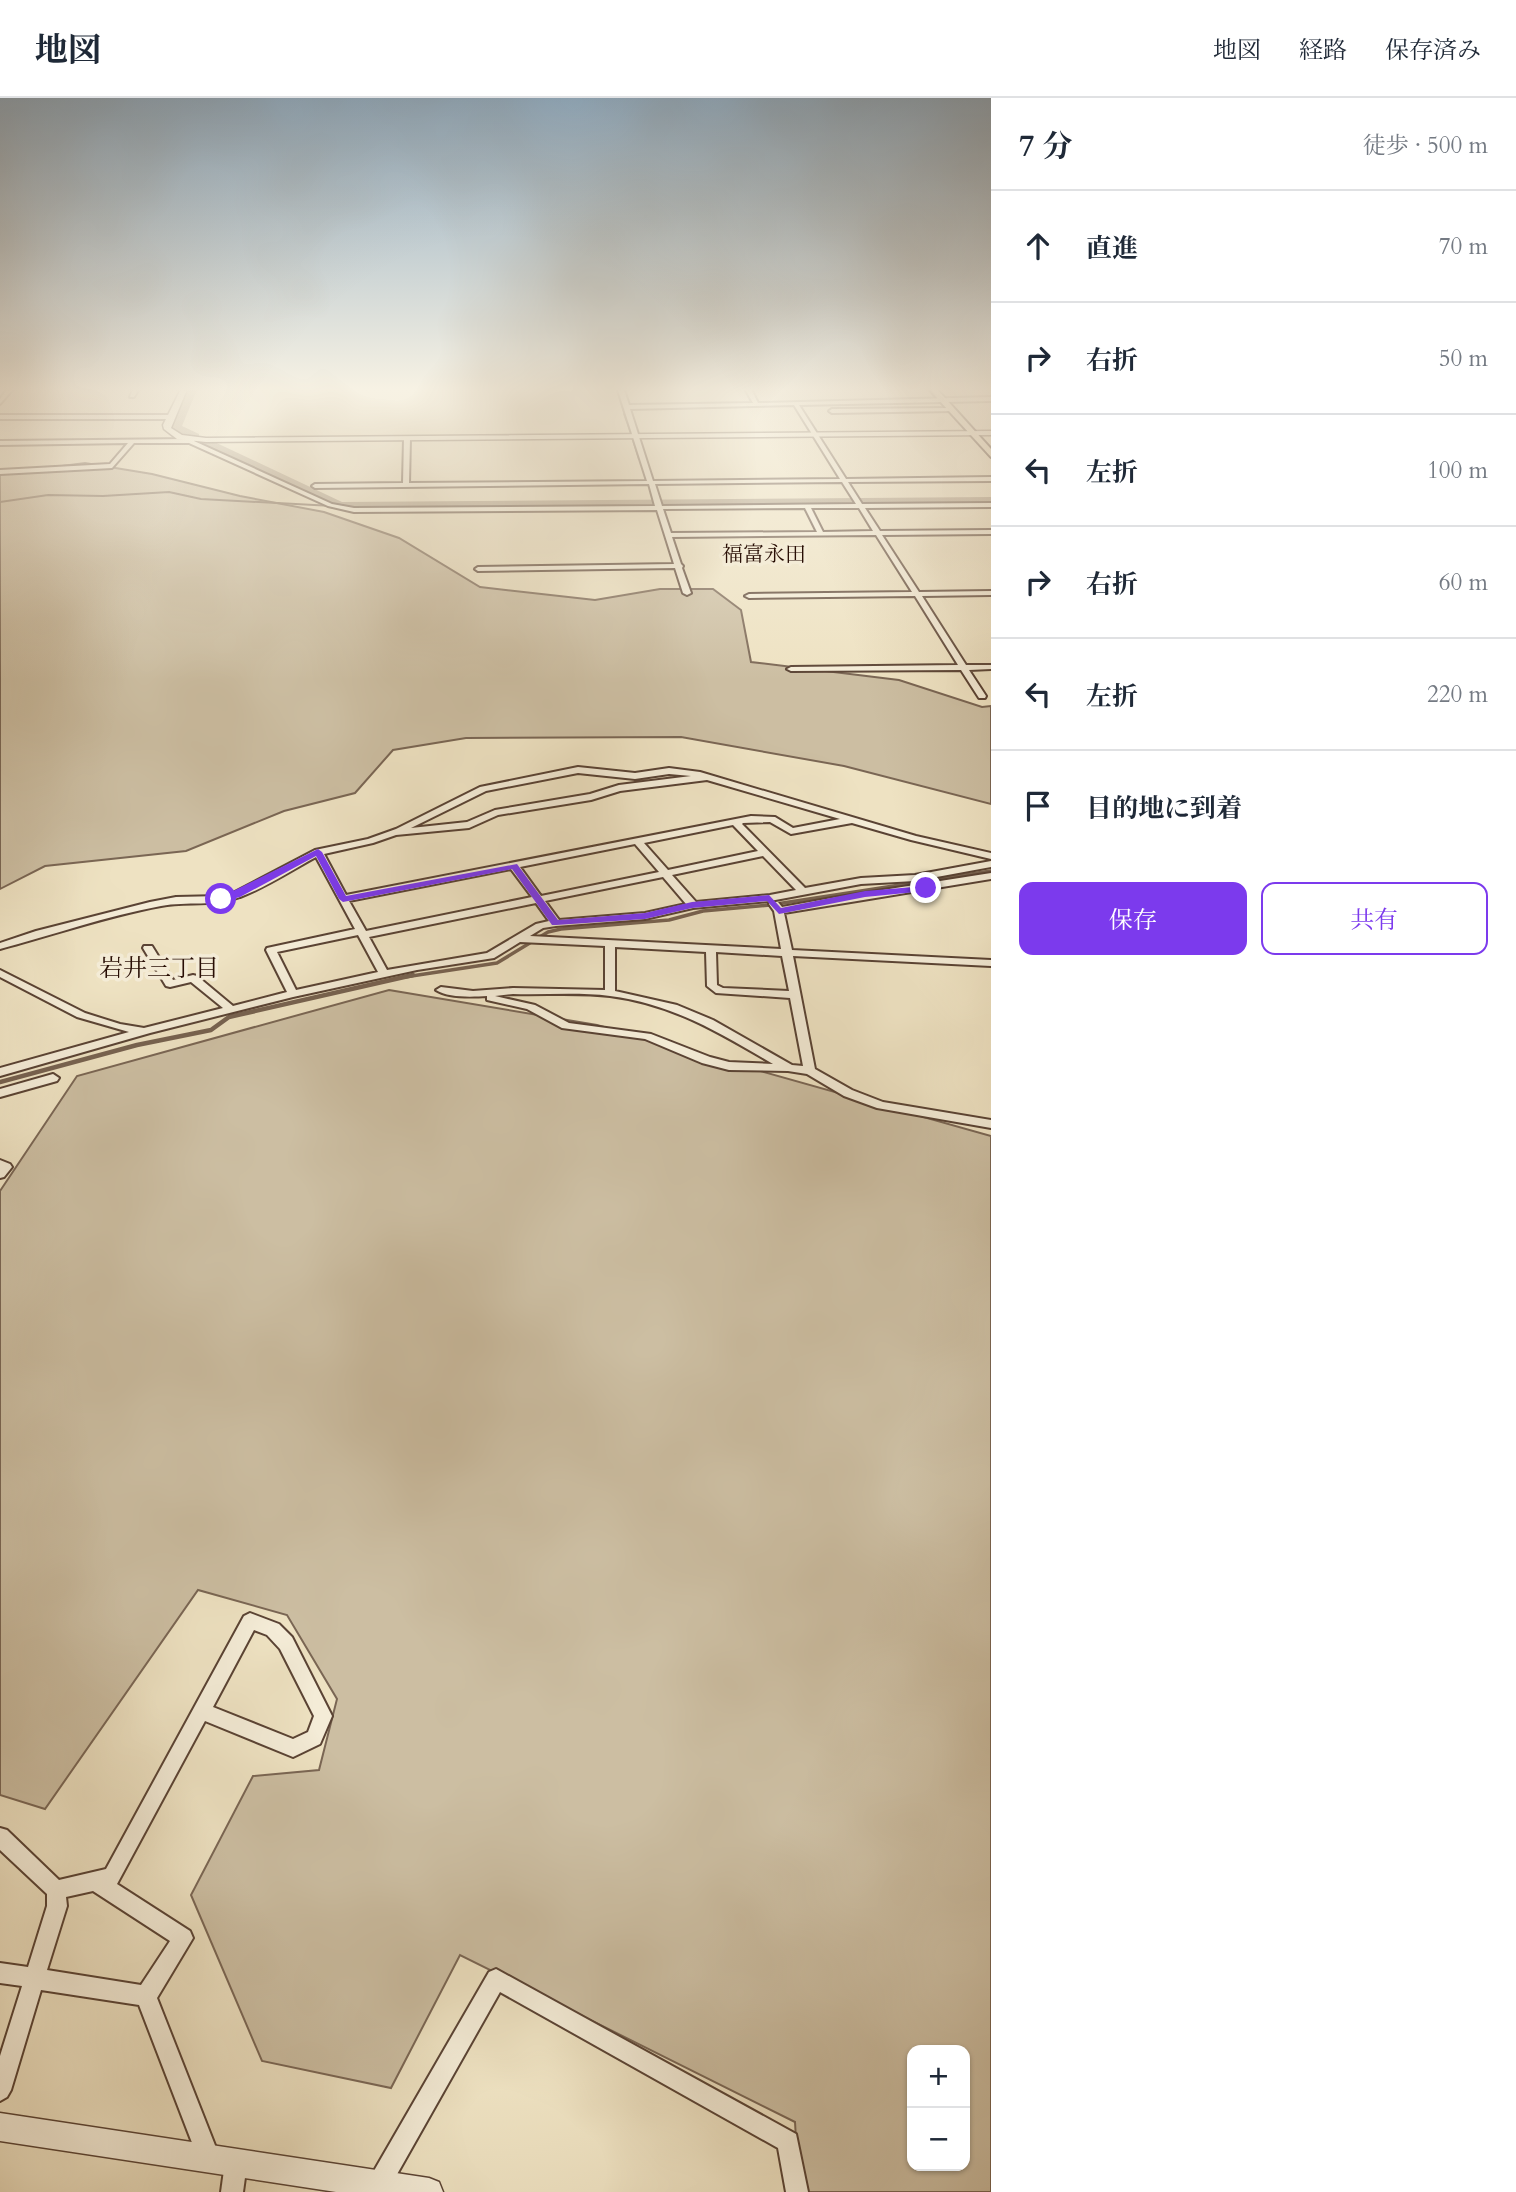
<!DOCTYPE html>
<html lang="ja">
<head>
<meta charset="utf-8">
<style>
	:root { --surface:#fff; --page:#f2f2f3; --text:#1f2937; --muted:#747a83; --line:#e0e1e3; --accent:#7c3aed }
	body { margin:0; font-family:Cardo,"Noto Serif JP",serif; background:var(--page); color:var(--text) }
	.controls { position:absolute; right:21px; bottom:21px; display:grid; overflow:hidden; border-radius:14px; box-shadow:0 2px 5px #0004 }
	.controls button { width:63px; height:63px; display:grid; place-items:center; padding:0; border:0; border-bottom:2px solid var(--line); background:var(--surface); color:var(--text); font:35px sans-serif }
	.stop { position:absolute; width:21px; height:21px; margin:-16px; border:5px solid #7c3aed; border-radius:50%; background:#fff }
	.stop.end { background:#7c3aed; border-color:#fff; box-shadow:0 2px 7px #0008 }
	.list { margin:0; padding:0; list-style:none }
	h2 { display:flex; justify-content:space-between; align-items:center; height:91px; margin:0; padding:0 28px; font-size:30px }
	h2 small { font-size:23px; font-weight:400; color:var(--muted) }
	.list li { display:grid; grid-template-columns:46px 1fr auto; gap:21px; align-items:center; box-sizing:border-box; height:112px; padding:0 28px; border-top:2px solid var(--line) }
	.list b { display:block; font-size:26px; white-space:nowrap }
	.list em { font-size:23px; font-style:normal; color:var(--muted) }
	.actions { display:flex; gap:14px; padding:21px 28px }
	.actions a { flex:1; padding:16px 0; border:2px solid var(--accent); border-radius:14px; text-align:center; font-size:24px; color:var(--accent) }
	.actions .main { background:var(--accent); color:#fff }
	.icon { flex:none; width:38px; height:38px; fill:none; stroke:currentColor; stroke-width:2; stroke-linecap:round; stroke-linejoin:round }
	.map { position:relative; flex:none; width:991px; height:2094px; overflow:hidden }
	header { display:flex; align-items:center; gap:42px; box-sizing:border-box; height:98px; padding:0 35px; background:var(--surface); border-bottom:2px solid var(--line) }
	header strong { font-size:33px }
	nav { display:flex; gap:38px; margin-inline-start:auto; font-size:24px }
	main { display:flex }
	aside { flex:1; background:var(--surface) }
	.map>svg:first-child { display:block }
	.green { fill:#ccbea2; stroke:#7a6654; stroke-width:2; fill-rule:evenodd }
	.lines { fill:none; stroke-linecap:round; stroke-linejoin:round }
	.stream-far2 { stroke:#776250; stroke-width:2 }
	.stream-far1 { stroke:#776250; stroke-width:3.5 }
	.stream { stroke:#776250; stroke-width:4.5 }
	.river { fill:#ab9a82; fill-rule:evenodd }
	.minor-casing { stroke:#5a4334; stroke-width:4 }
	.tertiary-casing { stroke:#5a4334; stroke-width:3 }
	.primary-casing { stroke:#280e05; stroke-width:4 }
	.minor { fill:#f4ecd7; fill-rule:evenodd }
	.tertiary { fill:#f4ecd7; fill-rule:evenodd }
	.primary { fill:#eee2c2; fill-rule:evenodd }
	.route { fill:#7c3aed }
	.labels { text-anchor:middle; stroke-width:7; stroke-linejoin:round; paint-order:stroke }
	.far-quarter-label { font-size:21px; fill:#280e05; stroke:#f4ecd7 }
	.neighbourhood-label { font-size:24px; fill:#280e05; stroke:#f4ecd7 }
</style>
</head>
<body>
<header>
<strong>地図</strong>
<nav><a>地図</a><a>経路</a><a>保存済み</a></nav>
</header>
<main>
<div class="map">
<svg width="991" height="2094" viewBox="0 0 991 2094">
	<rect width="100%" height="100%" fill="#eee2c2"/>
	<filter id="stains"><feTurbulence type="fractalNoise" baseFrequency=".00286" numOctaves="4"/><feColorMatrix values="0 0 0 0 .2 0 0 0 0 .09 0 0 0 0 .02 0 0 0 .5 -.17"/></filter>
	<radialGradient id="worn" r=".72"><stop offset=".6" stop-color="#630" stop-opacity="0"/><stop offset="1" stop-color="#630" stop-opacity=".3"/></radialGradient>
	<g class="green">
		<polygon points="85,365 152,376 240,398 324,414 399,440 480,489 595,502 660,491 713,491 741,512 751,564 899,582 982,609 991,608 991,706 844,668 681,639 466,640 393,652 355,695 284,713 186,753 45,768 0,791 0,376"/>
		<path d="M389 892 597 927 991 1038V2094H799L795 2024 460 1857 391 1990 262 1963 191 1797 253 1678 319 1672 337 1601 287 1517 198 1492 45 1711 0 1697V1093L77 978ZM912 1952H965V2068H912Z"/>
	</g>
	<g class="lines">
		<g class="stream-far2">
			<polyline points="616,289 624,314"/>
			<polyline points="624,316 632,337"/>
			<polyline points="633,342 639,361"/>
			<polyline points="0,404 48,397 103,398 169,394 201,401 333,408"/>
		</g>
		<polyline class="stream-far1" points="405,879 497,865 548,834 561,831 669,822 703,813 770,807 991,773"/>
		<polyline class="stream" points="0,984 137,947 211,932 229,919 413,877"/>
		<g class="river">
			<polygon points="186,289 198,289 182,328 199,336 199,342 194,343 169,330"/>
			<polygon points="206,340 342,404 991,399 991,407 340,412 201,347 200,344"/>
		</g>
		<g class="minor-casing">
			<g id="minor">
				<polygon points="9,289 15,289 0,306 0,301"/>
				<polygon points="134,289 140,289 134,299 130,299"/>
				<path d="M617 289H623L629 307 753 305 744 289H750L758 305 991 299V303L799 307 846 381 991 379V383L848 384 862 406 991 405V409L865 410 880 433 991 432V436L882 437 919 494 991 493V497L922 498 966 567H991V571L969 572 986 598 985 600H979L961 572 791 573 787 571 791 569 958 567 915 498 749 500 745 498 749 496 912 494 876 437 672 439 681 466 683 468 682 470 691 495 687 497 683 495 675 470 478 473 475 471 478 469 674 466 657 412 354 414 328 408 189 345H134L112 370 0 376V372L110 366 128 345 0 347V343L189 341 193 339 196 341 194 343 332 406 354 410 655 408 649 386 315 390 312 388 315 386 403 385 404 341 407 339 410 341 409 385 647 383ZM794 307 840 381 653 383 630 311ZM842 384 856 406 662 408 655 386ZM805 410 817 434 671 435 663 411ZM811 410H859L873 433 823 434Z"/>
				<polygon points="951,310 953,313 832,315 829,313 832,311"/>
				<polygon points="0,317 171,317 174,319 171,321 0,321"/>
				<path d="M578 669 635 675 669 670 700 674 916 738 991 755V761L911 742 852 725 791 736 770 724 743 725 742 726 805 790 861 780 915 777 991 763V769L915 783 861 786 770 803 693 810 645 821 556 828 543 830 530 838 781 851 774 813 769 806 770 804H778L782 809 832 800 991 775V781L784 815 792 852 991 862V868L793 858 815 971 852 992 883 1004 991 1022V1030L877 1010 844 998 807 976 788 973 729 972 702 965 645 941 562 930 527 911 487 902V898C472 899 448 900 436 892L441 889 473 893 513 890 605 892V848L520 844 494 860 417 872 293 899 150 935 0 978V970L129 934 77 919 0 879V872L85 915 120 926 144 930 223 910 191 884 170 889 166 888 143 850 144 848H152L173 882 193 877 197 878 233 908 287 894 266 852 267 850 355 831 316 759C292 772 265 790 240 799 215 809 187 803 161 808 106 818 53 837 0 851V845L36 833 150 804 176 799 221 798 233 795 315 752 368 741 396 731 480 689ZM578 675 635 681 669 676 691 678 619 687 590 696 495 712 467 724 411 730 486 693ZM707 682 840 721 793 730 775 719 751 718 346 797 324 756 373 745 396 737 469 730 498 717 591 702 620 693ZM733 727 758 753 668 772 644 745ZM635 746 659 774 541 798 520 769ZM763 758 796 792 770 797 696 804 672 777ZM511 771 532 799 366 833 349 803ZM663 779 686 806 645 815 559 822 545 803ZM536 805 549 823 536 826 487 855 387 872 369 839ZM358 837 378 874 296 892 277 854ZM615 849 706 854 707 888 716 895 790 900 803 968 792 967 713 922 677 907 615 893ZM716 854 782 858 789 893 723 890 717 887ZM513 896C545 897 579 894 610 898 673 906 720 935 773 966L729 964 710 959 651 936 569 925 535 907 495 898Z"/>
				<polygon points="53,976 59,980 57,983 0,999 0,991"/>
				<polygon points="0,1062 10,1066 12,1069 4,1079 0,1080"/>
				<path d="M250 1515 279 1526 292 1539 332 1618 320 1646 293 1659 205 1623 117 1786 190 1833 193 1840 157 1900 220 2060 217 2068 209 2071 201 2068 139 1907 41 1892 11 1992 7 1999 0 2003V1958L22 1888 0 1885V1865L28 1869 47 1808V1796L0 1752V1730L7 1732 59 1782 106 1771 244 1518ZM254 1532 267 1537 280 1551 314 1618 308 1634 293 1641 213 1609ZM93 1793 170 1843 141 1887 47 1872 67 1808 66 1799Z"/>
				<polygon points="496,1871 796,2036 808,2094 786,2094 778,2050 500,1894 387,2094 371,2094 368,2086 371,2078 489,1874"/>
				<polygon points="236,2054 244,2057 247,2065 243,2094 221,2094 225,2065 228,2057"/>
			</g>
		</g>
		<g class="tertiary-casing">
			<g id="tertiary">
				<polygon points="182,289 188,289 171,330 182,337 206,340 991,333 991,337 206,344 177,341 164,331 163,327"/>
				<polygon points="0,2015 429,2080 439,2084 443,2094 336,2094 0,2043"/>
			</g>
		</g>
		<g class="primary-casing">
			<polygon id="primary" points="927,289 935,289 991,351 991,359"/>
		</g>
		<use href="#minor" class="minor"/>
		<use href="#tertiary" class="tertiary"/>
		<use href="#primary" class="primary"/>
	</g>
	<linearGradient id="sky" x2="0" y2="1"><stop stop-color="#8faabf"/><stop offset="0.5" stop-color="#f7f2e4"/><stop offset="1" stop-color="#f7f2e4" stop-opacity="0"/></linearGradient>
	<rect width="991" height="582" fill="url(#sky)"/>
	<polygon class="route" points="318,751 322,754 346,798 517,766 558,822 645,815 692,804 769,797 781,810 865,793 926,788 930,790 926,793 865,799 779,816 767,803 692,810 645,821 556,827 552,827 512,771 343,804 339,801 316,758 240,799 221,804 217,801"/>
	<g class="labels">
		<g class="far-quarter-label">
			<text x="764" y="463">福富永田</text>
		</g>
		<g class="neighbourhood-label">
			<text x="159" y="878">岩井三丁目</text>
		</g>
	</g>
	<rect width="100%" height="100%" filter="url(#stains)"/>
	<rect width="100%" height="100%" fill="url(#worn)"/>
</svg>
<div class="controls">
<button>+</button>
<button>−</button>
</div>
<div class="stop" style="left:221px;top:801px"></div>
<div class="stop end" style="left:926px;top:790px"></div>
</div>
<aside>
<h2>7 分<small>徒歩 · 500 m</small></h2>
<ul class="list">
<li><svg class="icon" aria-label="ahead" viewBox="0 0 24 24"><path d="M12 20V5M6 11l6-6 6 6"/></svg><div><b>直進</b></div><em>70 m</em></li>
<li><svg class="icon" aria-label="right" viewBox="0 0 24 24"><path d="M7 20v-9h11M14 6l5 5-5 5"/></svg><div><b>右折</b></div><em>50 m</em></li>
<li><svg class="icon" aria-label="left" viewBox="0 0 24 24"><path d="M17 20v-9H6M10 6l-5 5 5 5"/></svg><div><b>左折</b></div><em>100 m</em></li>
<li><svg class="icon" aria-label="right" viewBox="0 0 24 24"><path d="M7 20v-9h11M14 6l5 5-5 5"/></svg><div><b>右折</b></div><em>60 m</em></li>
<li><svg class="icon" aria-label="left" viewBox="0 0 24 24"><path d="M17 20v-9H6M10 6l-5 5 5 5"/></svg><div><b>左折</b></div><em>220 m</em></li>
<li><svg class="icon" aria-label="arrive" viewBox="0 0 24 24"><path d="M6 21V4h12l-3 4 3 4H6"/></svg><div><b>目的地に到着</b></div></li>
</ul>
<div class="actions"><a class="main">保存</a><a>共有</a></div>
</aside>
</main>
</body>
</html>
